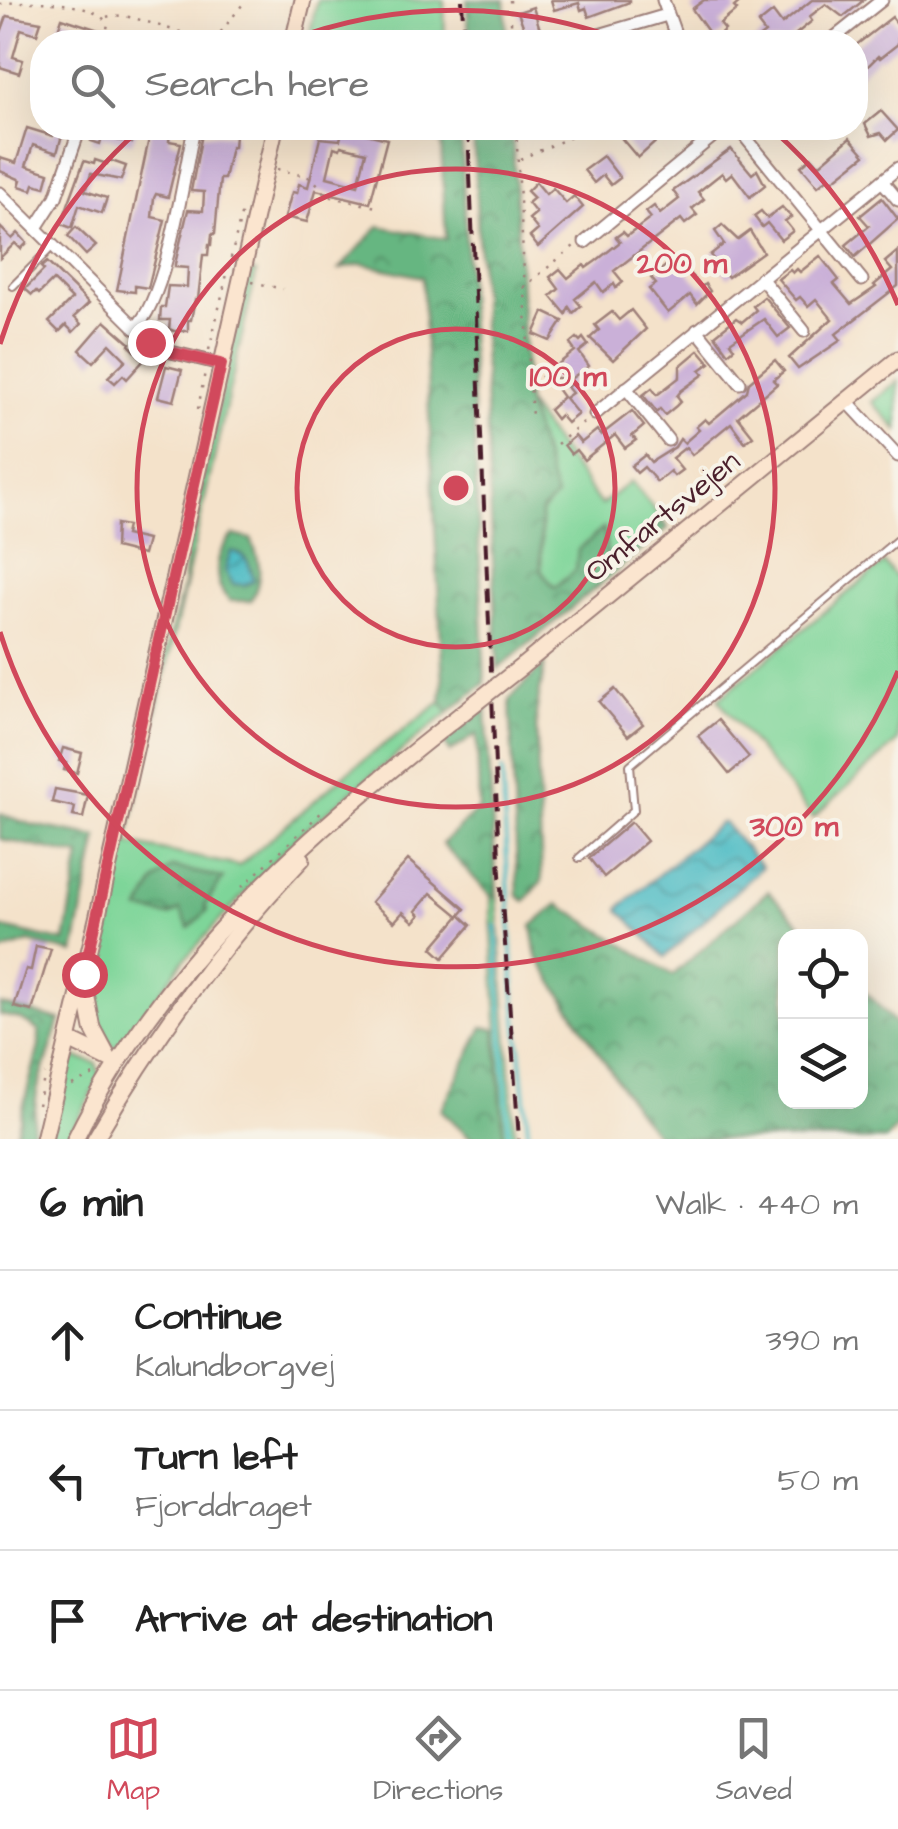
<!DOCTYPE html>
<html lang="en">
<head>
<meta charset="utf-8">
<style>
	:root { --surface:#fff; --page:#f6f6f6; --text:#222; --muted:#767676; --line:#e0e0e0; --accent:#d1495b }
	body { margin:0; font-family:"Architects Daughter",sans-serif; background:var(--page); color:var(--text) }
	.controls { position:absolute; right:30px; bottom:30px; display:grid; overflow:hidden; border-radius:20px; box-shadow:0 10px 40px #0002 }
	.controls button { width:90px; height:90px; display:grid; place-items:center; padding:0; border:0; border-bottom:2px solid var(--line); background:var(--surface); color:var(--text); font:50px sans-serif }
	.stop { position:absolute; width:30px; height:30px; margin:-22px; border:8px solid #d1495b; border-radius:50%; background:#fff }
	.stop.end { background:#d1495b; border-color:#fff; box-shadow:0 2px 10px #0008 }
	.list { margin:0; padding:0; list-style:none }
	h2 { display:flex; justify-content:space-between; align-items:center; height:130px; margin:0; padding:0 40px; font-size:42px }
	h2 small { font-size:32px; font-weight:400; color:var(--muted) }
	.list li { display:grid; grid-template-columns:65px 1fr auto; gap:30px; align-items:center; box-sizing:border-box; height:140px; padding:0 40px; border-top:2px solid var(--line) }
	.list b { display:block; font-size:38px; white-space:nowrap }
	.list p { margin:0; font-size:32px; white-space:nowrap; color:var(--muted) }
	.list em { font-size:32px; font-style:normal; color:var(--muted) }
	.icon { flex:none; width:55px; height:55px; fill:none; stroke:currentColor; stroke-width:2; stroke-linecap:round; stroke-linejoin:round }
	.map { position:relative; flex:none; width:898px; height:1139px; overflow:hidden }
	.search { position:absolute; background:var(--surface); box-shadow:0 10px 40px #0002; left:30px; right:30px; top:30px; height:110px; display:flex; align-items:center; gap:25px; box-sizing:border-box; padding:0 35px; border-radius:40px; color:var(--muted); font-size:38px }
	.sheet { height:550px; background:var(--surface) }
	nav { display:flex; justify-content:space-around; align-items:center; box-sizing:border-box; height:140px; border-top:2px solid var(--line); background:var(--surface); font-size:28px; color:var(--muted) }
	nav a { display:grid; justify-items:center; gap:5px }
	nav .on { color:var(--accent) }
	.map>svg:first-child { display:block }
	.green { fill:#7ed599; stroke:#647a62; stroke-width:2.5 }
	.forest { fill:url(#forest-crowns); stroke:#586a56; stroke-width:2.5 }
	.water { fill:url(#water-waves); stroke:#4b6d78; stroke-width:2.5 }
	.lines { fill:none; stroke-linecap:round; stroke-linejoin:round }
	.stream { stroke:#4cbbc4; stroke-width:4 }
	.building { fill:#cab0d8; fill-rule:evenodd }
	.lane-casing { stroke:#9f807a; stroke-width:10 }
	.street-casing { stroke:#9f807a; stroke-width:15 }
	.secondary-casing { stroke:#9f807a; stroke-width:19 }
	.path { stroke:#9f807a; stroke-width:2.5; stroke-dasharray:2.5 8; stroke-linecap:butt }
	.lane { stroke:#fff; stroke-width:6 }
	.street { stroke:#fff; stroke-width:11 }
	.secondary { stroke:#fbe5cf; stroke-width:15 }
	.rail { stroke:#4a1f2b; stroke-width:4; stroke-dasharray:15 8; stroke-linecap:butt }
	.secondary-bridge-casing { stroke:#9f807a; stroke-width:19; stroke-linecap:butt }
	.secondary-bridge { stroke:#fbe5cf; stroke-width:15 }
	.route { stroke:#d1495b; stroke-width:12 }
	.ring { fill:none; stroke:#d1495b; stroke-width:5 }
	.labels { text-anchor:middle; stroke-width:8; stroke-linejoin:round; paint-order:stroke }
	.street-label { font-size:30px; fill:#4a1f2b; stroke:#f7f3e8 }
	.centre { fill:#d1495b; stroke:#f7f3e8; stroke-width:5 }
	.ring-label { font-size:30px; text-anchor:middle; font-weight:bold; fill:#d1495b; stroke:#f7f3e8; stroke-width:8; stroke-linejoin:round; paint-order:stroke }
</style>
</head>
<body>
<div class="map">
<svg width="898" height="1139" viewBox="0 0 898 1139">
	<defs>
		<pattern id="forest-crowns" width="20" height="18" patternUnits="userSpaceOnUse" patternTransform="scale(2.5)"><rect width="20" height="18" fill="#66b681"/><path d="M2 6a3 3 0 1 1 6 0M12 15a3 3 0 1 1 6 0" fill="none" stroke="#56936a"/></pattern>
		<pattern id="water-waves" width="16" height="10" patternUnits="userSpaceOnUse" patternTransform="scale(2.5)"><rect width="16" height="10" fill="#4cbbc4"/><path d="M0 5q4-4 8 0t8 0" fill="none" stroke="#41979f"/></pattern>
	</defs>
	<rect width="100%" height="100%" fill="#f7f3e8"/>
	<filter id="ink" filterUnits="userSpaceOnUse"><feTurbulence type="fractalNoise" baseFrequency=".01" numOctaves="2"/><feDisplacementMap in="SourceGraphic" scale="20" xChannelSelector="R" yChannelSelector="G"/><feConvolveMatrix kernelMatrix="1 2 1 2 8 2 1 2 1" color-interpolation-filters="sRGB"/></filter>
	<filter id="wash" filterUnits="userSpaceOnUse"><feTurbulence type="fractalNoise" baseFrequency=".0048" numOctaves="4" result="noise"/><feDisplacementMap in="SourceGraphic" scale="40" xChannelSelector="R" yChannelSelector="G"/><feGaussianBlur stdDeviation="2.25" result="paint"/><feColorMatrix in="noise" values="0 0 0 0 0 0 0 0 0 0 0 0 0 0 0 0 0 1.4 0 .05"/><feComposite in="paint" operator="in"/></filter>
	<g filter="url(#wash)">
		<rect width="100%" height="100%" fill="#f4e2ca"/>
		<g class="green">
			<polygon points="317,0 444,0 445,42 308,42"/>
			<polygon points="249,271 256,273 127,843 239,866 349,771 441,702 449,712 298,836 277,858 184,960 122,1044 112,1047 94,1022 91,982 156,687 183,587 187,548"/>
			<polygon points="898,381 898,430 872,402"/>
			<polygon points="527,404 601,505 631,481 664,521 608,568 603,529 576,570 554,588 541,571 541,512 555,497"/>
			<polygon points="884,563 898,580 898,741 813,818 718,699"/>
			<polygon points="497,896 515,1139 504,1139 491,916 491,896"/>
			<polygon points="74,1057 96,1063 101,1077 68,1139 48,1139 66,1065"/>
		</g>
		<g class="forest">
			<polygon points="467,0 505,0 507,42 469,42"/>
			<polygon points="417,128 461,128 485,683 449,712 441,702 443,683 422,277 362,264 340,269 379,226 446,239 441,142 416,139"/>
			<polygon points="473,128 512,128 527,404 556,497 541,512 541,571 555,588 576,570 578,550 604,528 609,567 664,521 668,528 498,669"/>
			<path d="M233 535 251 539C261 562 263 578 251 601H230C211 583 214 553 233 535Z"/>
			<polygon points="545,663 536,714 542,881 525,901 518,896 510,699"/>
			<polygon points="486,708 497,896 491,896 442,844 479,808 477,734 450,752 444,742"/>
			<polygon points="0,814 33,825 98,837 74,953 29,942 0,952 0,927 65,942 80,856 0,839"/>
			<polygon points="172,867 223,878 205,905 207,911 189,928 180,910 169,916 140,910 155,882"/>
			<polygon points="768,891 812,936 786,936 786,1102 860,1102 861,987 898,1026 898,1126 886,1139 660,1139 636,1110 537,957 532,926 558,904 673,975"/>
			<polygon points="0,1004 60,1020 37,1091 32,1139 15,1139 39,1046 39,1031 20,1019 0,1015"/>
			<polygon points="483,1027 496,1029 504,1139 472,1139 441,1110"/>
		</g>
		<g class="water">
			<path d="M231 551C248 555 250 565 254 581L245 585 233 584 225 570Z"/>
			<polygon points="720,823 724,823 762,867 665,957 619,910 620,907"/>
		</g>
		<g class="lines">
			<g class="stream">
				<polyline points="502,770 514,988 529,1139"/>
				<polyline points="496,926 509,1139"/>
			</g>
		</g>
		<g id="blocks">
			<g class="building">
				<polygon points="551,0 630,0 630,2 589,17 586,8 581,10 579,3 554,10"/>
				<polygon points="704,0 742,0 734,7 737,10 720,24 725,30 714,40 692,9"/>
				<polygon points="812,0 864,0 843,17 826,4 809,17 812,21 786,42 753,42 765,33 758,24 773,12 782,24"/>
				<polygon points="533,7 543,39 529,42 518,12"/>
				<polygon points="7,16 41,22 37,34 21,29 13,57 23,60 19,73 0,67 0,35"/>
				<polygon points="892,17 898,25 898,44 880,58 878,56 856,78 856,45"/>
				<polygon points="62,18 102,31 99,42 67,34 64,42 54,42"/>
				<polygon points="881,111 898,130 887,140 881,133 871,136 865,124"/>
				<polygon points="27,128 53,136 56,128 64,128 57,153 33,145 26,166 49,173 45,187 34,184 32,190 19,186 21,180 0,171 0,158 16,163"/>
				<polygon points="95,128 104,130 105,128 137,130 132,143 102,137 100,144 91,141"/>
				<path d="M343 128H360L359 132 387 139 370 203 316 190 307 222 285 217 292 192 297 193 299 184 308 187 320 138 340 140ZM341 146 366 152 358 185 327 177 334 147 340 149Z"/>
				<polygon points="635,128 671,128 638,158 622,139"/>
				<polygon points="151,129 170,131 169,141 181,143 168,197 156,194 154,198 152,217 165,220 148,288 135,286 135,292 117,290"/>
				<polygon points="202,134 235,135 234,147 231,147 224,179 220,179 215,234 212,234 211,245 209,245 208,255 203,255 198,299 195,299 191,320 188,320 188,331 174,331 169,329 170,320 160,320 161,307 165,307 168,286 187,287 188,268 175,267 175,264 188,210 203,211 204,192 191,191"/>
				<polygon points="850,138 865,155 831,182 828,178 818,186 801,166 812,157 819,165"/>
				<polygon points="731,149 752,174 757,170 765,185 750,197 732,173 726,178 722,173 698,192 704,199 692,209 697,215 685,224 681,219 614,271 623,282 616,288 614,284 603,292 596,282 575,299 581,306 573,313 569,307 566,314 551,296 559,289 550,277 560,269 568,278 584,265 586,268 596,261 620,242 616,237 623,232 627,236 651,218 646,212 654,206 660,214 679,199 673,191"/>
				<polygon points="603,156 620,178 611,185 603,175 594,183 584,170"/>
				<polygon points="95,160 107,164 109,160 126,166 121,180 91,174 85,191 107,198 102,213 79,205 72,228 61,224 84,161 94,164"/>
				<polygon points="536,182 546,194 553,188 566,203 574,196 583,207 538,247 530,237 538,230 529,219 536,213 528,203 534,198 527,191"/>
				<polygon points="882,198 898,219 855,257 846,245 869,226 860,216"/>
				<polygon points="782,207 791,217 785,221 793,231 781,240 767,223 762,227 754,216 761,211 767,218"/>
				<polygon points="722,225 738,240 750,231 763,252 728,277 710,255 724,244 715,231"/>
				<polygon points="0,227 12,239 18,233 27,243 21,249 15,243 0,258"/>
				<polygon points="76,227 96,246 86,255 68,236"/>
				<polygon points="898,251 898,286 836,334 841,340 798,369 789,358 832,319 816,299 808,306 800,297 796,300 778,279 790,270 793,273 797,269 800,272 820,256 839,280 834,284 851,304 876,287 874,285 892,270 885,262"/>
				<polygon points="47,262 89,303 74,317 81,324 73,332 66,325 59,332 49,322 72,299 53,280 39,294 36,291 32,295 25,289 44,270 41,267"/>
				<polygon points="680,262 701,287 705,284 710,291 697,304 690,295 668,313 649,289 656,284 651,278 667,265 671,269"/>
				<polygon points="764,297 790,328 778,337 764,319 730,342 734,348 728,353 715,335 736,318 742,322 756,310 753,306"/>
				<polygon points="631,310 646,329 613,360 590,338 599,330 595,325 612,312 619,320"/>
				<polygon points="544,312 563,321 550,341 534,334"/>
				<polygon points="105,321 130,343 129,345 144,360 127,379 123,375 115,383 108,377 126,360 110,344 93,362 80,350"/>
				<polygon points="577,338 580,341 583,338 588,345 579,352 589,366 569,380 572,383 567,387 572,393 565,398 578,414 567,423 560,415 556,419 549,410 563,397 555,386 564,379 543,376 575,351 570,344"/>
				<polygon points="699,350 710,363 700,370 704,374 681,391 677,396 681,401 676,406 665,415 660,409 657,412 643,395 652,388 657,395 680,377 680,366"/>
				<polygon points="775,360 784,371 773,380 777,384 738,417 753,436 745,442 731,423 692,455 686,447 672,458 682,470 674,476 670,471 657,482 644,467 637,473 631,466 645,455 651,462 675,447 680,439 684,443 699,430 696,427 705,419 709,423 747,391 749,382"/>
				<polygon points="166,366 182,370 174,401 158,397"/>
				<polygon points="632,411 644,426 632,436 636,440 625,448 615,435 584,460 576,450 571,454 564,445 575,436 581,443 597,430 601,435"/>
				<polygon points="116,524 127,526 125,535 147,540 143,555 115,548"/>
				<polygon points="615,689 643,724 628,736 599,702"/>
				<polygon points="718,720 749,757 729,774 698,736"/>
				<polygon points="63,748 82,753 77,773 64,770 66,763 59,761"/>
				<polygon points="55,789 88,795 83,818 73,816 75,807 52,802"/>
				<polygon points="631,822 647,841 604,877 589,858"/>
				<polygon points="408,860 465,909 459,916 431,893 416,911 420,915 414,922 403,912 394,922 371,902"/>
				<polygon points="460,915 471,925 443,958 432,948"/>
				<polygon points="36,946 51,949 32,1011 14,1007 26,969 31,970"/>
			</g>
		</g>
	</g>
	<g filter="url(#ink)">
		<use href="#blocks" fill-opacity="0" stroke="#9f807a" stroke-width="2.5"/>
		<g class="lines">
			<g class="lane-casing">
				<g id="lane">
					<polyline points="13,286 53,246"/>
					<polyline points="579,858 634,810 630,765 898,539"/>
				</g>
			</g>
			<g class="street-casing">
				<g id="street">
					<polyline points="663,0 678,42"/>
					<polyline points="575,42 667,15"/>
					<polyline points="829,42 882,0"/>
					<polyline points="738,128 862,280"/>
					<polyline points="882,181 898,200"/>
					<polyline points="0,193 150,342 171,352 221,364"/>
					<polyline points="36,228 56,197 80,128"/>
					<polyline points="585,242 723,128"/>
					<polyline points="761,278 804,331"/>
					<path d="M135 328C167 299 184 174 194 128"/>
					<polyline points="697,330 740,383"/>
					<polyline points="626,388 668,440"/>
					<polyline points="847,401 898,456"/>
					<polyline points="595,414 898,168"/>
				</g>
			</g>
			<g class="secondary-casing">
				<g id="secondary">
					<polyline points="293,42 303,0"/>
					<polyline points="521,667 898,359"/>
					<polyline points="85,988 93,1029 109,1059"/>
					<polyline points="69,1040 110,1060"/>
					<polyline points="44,1139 97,919 275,128"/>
					<path d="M75 1139C161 964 308 833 460 715"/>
					<path d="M95 1139C153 1039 222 943 302 859"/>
				</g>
			</g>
			<g class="path">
				<polyline points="510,0 512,42"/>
				<path d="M0 4C26 0 93 0 108 24L104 42"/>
				<path d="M107 17C132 8 187 45 220 33"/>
				<polyline points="217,42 220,33 246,0"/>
				<polyline points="516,128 532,418"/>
				<polyline points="520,159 592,128"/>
				<polyline points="277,169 312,178 328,196 376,207"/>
				<polyline points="252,282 283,289"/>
				<polyline points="523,288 574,246"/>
				<polyline points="209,350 243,207"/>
				<polyline points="198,409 205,372"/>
				<polyline points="557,444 586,421"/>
				<polyline points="242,887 324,810"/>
				<polyline points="72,1085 96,1074"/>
				<polyline points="38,1105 45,1074"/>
			</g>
			<use href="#lane" class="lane"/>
			<use href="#street" class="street"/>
			<use href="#secondary" class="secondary"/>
			<g class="rail">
				<polyline points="462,0 464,42"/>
				<polyline points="468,128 499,860 519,1139"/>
			</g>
			<g class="secondary-bridge-casing">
				<polyline id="secondary-bridge" points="460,715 521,667"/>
			</g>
			<use href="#secondary-bridge" class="secondary-bridge"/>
		</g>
	</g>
	<g class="lines" filter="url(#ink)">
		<polyline class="route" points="84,974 221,364 170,352 150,342"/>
	</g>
	<g class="ring">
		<circle cx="456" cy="488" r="159"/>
		<circle cx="456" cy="488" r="319"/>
		<path d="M898 671A478 478 0 0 1 0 632M0 344A478 478 0 0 1 139 130M285 42A478 478 0 0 1 627 42M773 130A478 478 0 0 1 898 305"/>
	</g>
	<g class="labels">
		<g class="street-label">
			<text transform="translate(662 516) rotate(-39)" y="10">Omfartsvejen</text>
		</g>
	</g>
	<circle cx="456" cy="488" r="15" class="centre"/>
	<g class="ring-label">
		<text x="682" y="273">200 m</text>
		<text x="568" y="386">100 m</text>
		<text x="794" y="836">300 m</text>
	</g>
</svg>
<div class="controls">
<button><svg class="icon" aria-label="locate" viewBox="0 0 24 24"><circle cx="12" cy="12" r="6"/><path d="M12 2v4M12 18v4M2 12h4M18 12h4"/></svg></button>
<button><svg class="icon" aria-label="layers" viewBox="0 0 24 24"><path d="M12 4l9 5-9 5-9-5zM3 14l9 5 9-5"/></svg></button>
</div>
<div class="stop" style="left:84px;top:974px"></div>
<div class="stop end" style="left:150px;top:342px"></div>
<div class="search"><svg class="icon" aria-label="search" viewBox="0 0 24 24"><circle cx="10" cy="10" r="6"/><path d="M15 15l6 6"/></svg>Search here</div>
</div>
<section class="sheet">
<h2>6 min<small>Walk · 440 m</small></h2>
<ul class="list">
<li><svg class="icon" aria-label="ahead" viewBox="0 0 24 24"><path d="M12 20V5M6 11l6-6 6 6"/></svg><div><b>Continue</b><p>Kalundborgvej</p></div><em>390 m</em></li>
<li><svg class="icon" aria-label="left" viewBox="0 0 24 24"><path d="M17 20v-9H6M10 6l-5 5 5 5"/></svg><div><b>Turn left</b><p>Fjorddraget</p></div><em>50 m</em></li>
<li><svg class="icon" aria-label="arrive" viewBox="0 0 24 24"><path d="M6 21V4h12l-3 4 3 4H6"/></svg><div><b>Arrive at destination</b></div></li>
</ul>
</section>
<nav>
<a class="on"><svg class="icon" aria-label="map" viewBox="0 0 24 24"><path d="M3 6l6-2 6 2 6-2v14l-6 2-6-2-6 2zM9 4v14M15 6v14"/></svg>Map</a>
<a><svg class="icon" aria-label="directions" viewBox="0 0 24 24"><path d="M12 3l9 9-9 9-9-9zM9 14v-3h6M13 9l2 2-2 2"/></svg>Directions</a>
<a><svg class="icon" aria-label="saved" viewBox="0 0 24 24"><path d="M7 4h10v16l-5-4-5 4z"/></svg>Saved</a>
</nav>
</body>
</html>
